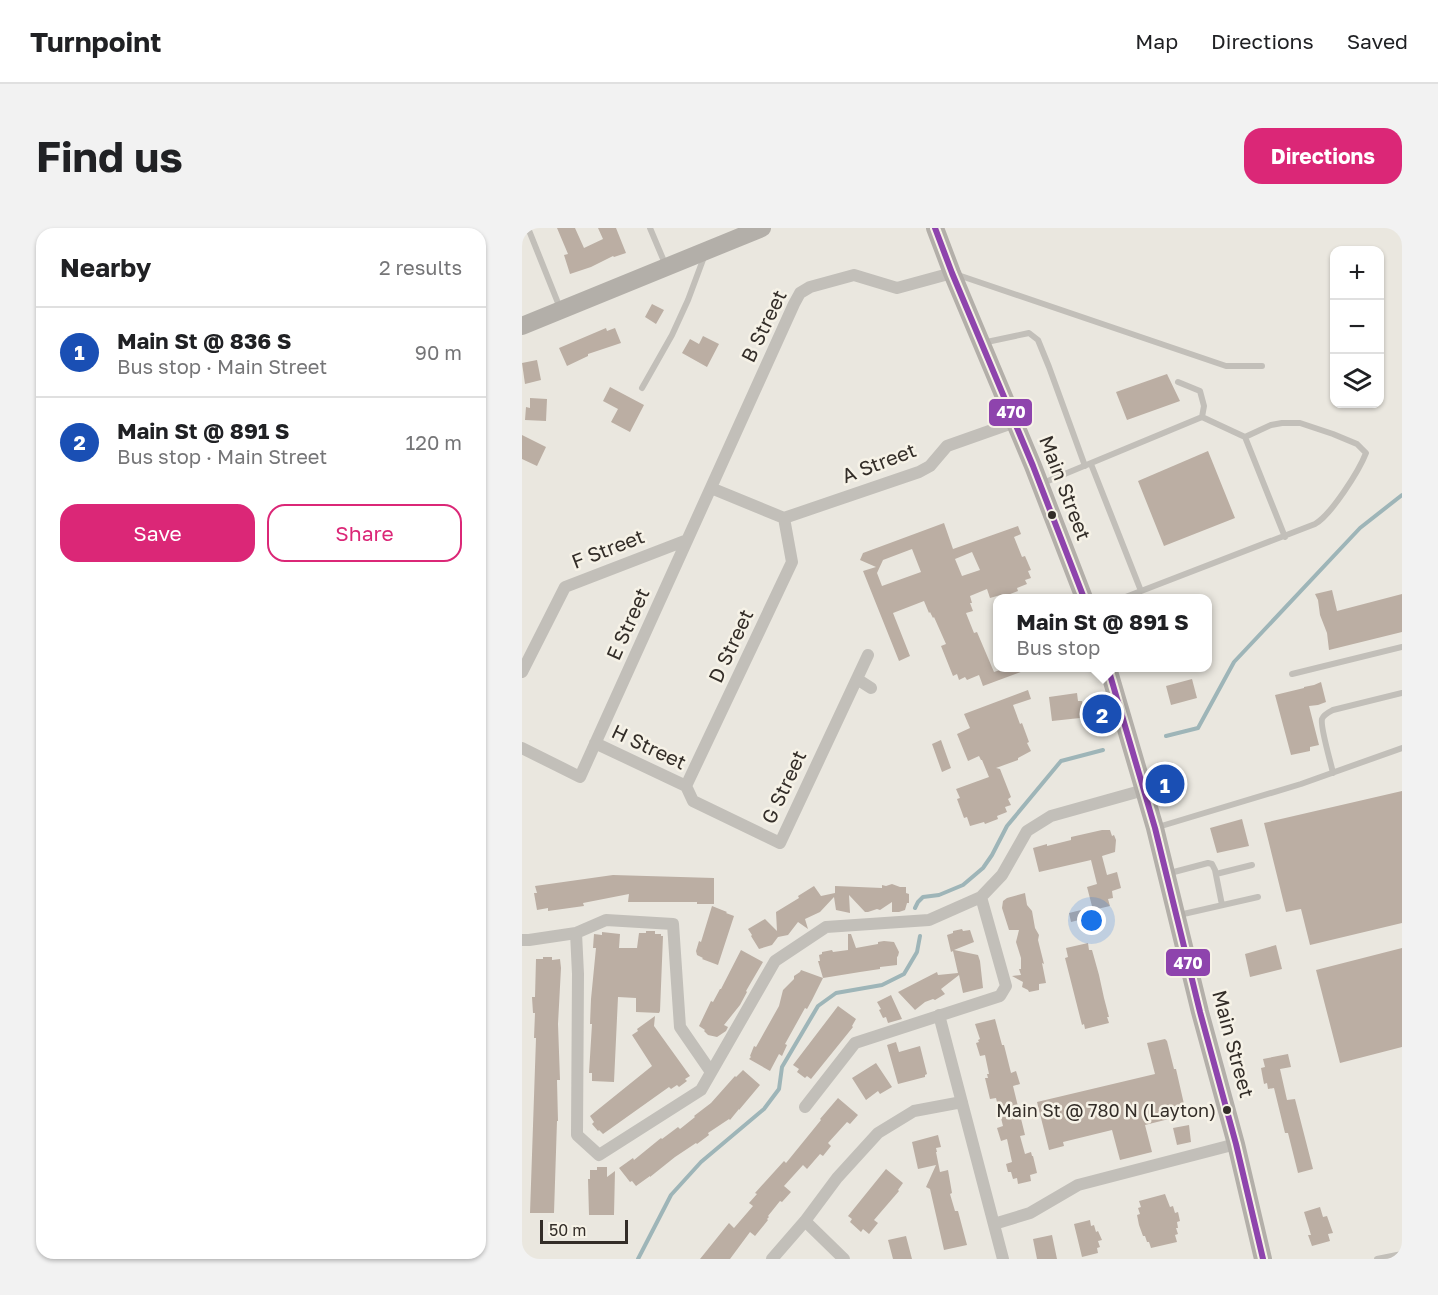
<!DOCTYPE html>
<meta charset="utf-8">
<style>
:root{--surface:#fff;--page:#f2f2f2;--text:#202124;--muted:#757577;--line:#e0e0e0;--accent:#db2777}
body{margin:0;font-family:"Golos Text",sans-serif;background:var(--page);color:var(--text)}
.controls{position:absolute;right:18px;top:18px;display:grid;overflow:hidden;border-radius:12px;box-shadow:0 2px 4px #0004}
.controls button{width:54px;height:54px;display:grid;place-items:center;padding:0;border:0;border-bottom:2px solid var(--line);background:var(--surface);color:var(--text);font:30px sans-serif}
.scale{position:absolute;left:18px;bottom:15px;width:88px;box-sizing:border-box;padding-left:6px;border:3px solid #332d28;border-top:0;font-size:16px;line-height:21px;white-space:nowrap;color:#332d28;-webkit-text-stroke:4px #f6f2e7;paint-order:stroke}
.you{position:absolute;left:570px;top:693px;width:21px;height:21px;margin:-15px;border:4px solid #fff;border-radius:50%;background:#1a73e8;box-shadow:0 0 0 9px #1a73e833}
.badge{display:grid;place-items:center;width:39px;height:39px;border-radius:50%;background:var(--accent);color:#fff;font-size:20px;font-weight:700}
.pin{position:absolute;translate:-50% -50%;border:3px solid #fff;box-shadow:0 2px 6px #0006}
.popup{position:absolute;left:471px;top:366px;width:219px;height:78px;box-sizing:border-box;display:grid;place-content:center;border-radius:12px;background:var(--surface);filter:drop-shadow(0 2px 4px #0005);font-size:20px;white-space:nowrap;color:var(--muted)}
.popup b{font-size:22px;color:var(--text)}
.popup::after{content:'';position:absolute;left:50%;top:100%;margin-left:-12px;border:12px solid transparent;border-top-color:var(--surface)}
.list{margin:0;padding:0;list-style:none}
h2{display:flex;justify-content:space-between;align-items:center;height:78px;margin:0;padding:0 24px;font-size:26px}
h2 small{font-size:20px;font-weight:400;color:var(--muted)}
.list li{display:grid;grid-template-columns:39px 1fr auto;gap:18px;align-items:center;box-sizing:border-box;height:90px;padding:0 24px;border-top:2px solid var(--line)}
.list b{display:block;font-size:22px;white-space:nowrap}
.list p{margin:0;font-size:20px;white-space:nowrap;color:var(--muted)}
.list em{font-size:20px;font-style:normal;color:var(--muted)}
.actions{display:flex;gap:12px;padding:18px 24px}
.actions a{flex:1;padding:14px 0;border:2px solid var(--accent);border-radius:18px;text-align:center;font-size:21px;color:var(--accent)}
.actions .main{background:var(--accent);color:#fff}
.icon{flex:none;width:33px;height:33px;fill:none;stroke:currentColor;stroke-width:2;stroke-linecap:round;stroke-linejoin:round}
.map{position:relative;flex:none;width:880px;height:1031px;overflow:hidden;border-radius:18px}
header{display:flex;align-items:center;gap:36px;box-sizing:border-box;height:84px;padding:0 30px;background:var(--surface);border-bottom:2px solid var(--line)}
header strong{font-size:28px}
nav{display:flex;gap:33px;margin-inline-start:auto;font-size:21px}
.intro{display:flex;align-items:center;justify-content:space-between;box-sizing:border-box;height:144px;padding:0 36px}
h1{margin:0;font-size:42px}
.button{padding:15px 27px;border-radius:18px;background:var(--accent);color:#fff;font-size:21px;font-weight:700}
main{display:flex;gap:36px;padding:0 36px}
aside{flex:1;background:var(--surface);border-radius:18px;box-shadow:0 2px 4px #0004}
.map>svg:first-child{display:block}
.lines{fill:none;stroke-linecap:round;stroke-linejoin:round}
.stream{stroke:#9eb5b8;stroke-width:4}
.building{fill:#bbaea3;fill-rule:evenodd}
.lane{stroke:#c2bfb9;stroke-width:6}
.street{stroke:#c2bfb9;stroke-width:12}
.secondary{stroke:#b3afa9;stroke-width:18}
.bus-1-casing{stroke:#f6f2e7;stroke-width:10}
.bus-1{stroke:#8e44ad;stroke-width:6}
.bus-dot{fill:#332d28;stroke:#f6f2e7;stroke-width:2}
.labels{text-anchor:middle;stroke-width:5;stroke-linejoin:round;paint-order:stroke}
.bus-label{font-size:18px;fill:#332d28;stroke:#f6f2e7;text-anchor:end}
.street-label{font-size:20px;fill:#332d28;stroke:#f6f2e7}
.line-badge{stroke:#f6f2e7;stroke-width:2}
.badge-label{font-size:16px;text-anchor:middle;font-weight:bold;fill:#fff}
</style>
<header>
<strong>Turnpoint</strong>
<nav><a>Map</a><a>Directions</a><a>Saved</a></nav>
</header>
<div class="intro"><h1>Find us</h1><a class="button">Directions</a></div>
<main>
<aside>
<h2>Nearby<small>2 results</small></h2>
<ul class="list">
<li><span class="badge" style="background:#1a4fb4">1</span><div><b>Main St @ 836 S</b><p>Bus stop · Main Street</p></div><em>90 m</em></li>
<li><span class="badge" style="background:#1a4fb4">2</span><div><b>Main St @ 891 S</b><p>Bus stop · Main Street</p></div><em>120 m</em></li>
</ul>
<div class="actions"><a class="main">Save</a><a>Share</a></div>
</aside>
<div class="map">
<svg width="880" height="1031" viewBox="0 0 880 1031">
<rect width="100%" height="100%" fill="#eae7df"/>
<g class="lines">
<path class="stream" d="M644,508L676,500L712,434L838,300L880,267
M393,680L396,674L401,669L417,667L441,657L461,640L470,627L485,598L539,533L581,522
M116,1031L149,967L179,934L242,881L257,861L260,839L296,778L314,765L360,757L382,746L395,724L398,708"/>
</g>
<path class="building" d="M35,0H53L62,20L81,11L76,0H94L104,25L92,29L91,28L69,39L48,46L42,27L46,26Z
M130,76L142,82L134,96L123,89Z
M84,100L85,103L93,100L99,115L66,126V128L45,138L37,120Z
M181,108L197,116L185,139L160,125L168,111L177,116Z
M15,132L19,152L3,156L0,135Z
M645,146L658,173L605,192L594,164Z
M88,159L122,177L108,204L89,194L96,181L81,173Z
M8,170L25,171L24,193L3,192L4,179L8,180Z
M0,207L24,219L15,238L0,231Z
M686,223L713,290L642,318L616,253Z
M422,295L431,321L496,298L499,306L492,309L500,329L503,328L509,342L506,343L509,350L503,352L505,356L495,360L496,363L483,368L482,366L468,370L465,361L448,368L450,375H448L451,383L444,385L452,405L455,404L472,444L484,440H507V441L461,458L457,447L445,452L443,449L437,452L435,446L431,448L419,418L424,416L412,389L411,390L408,384L407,385L402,373L371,385L388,428L377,433L341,343L354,339L338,332L341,325ZM390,321L399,344L360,358L355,345L361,332ZM450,324L458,342L440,348L433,331Z
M810,362L815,383L880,366V404L807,422L805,405L798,387L796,372L793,366Z
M670,451L675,470L649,477L644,458Z
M799,454L804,474L796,477L787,478L797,517L788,519V523L769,527L753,467L782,460V459L792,457Z
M506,462L509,471L491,477L498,496L500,495L507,514L505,515L509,523L496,530V532L474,540L478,541L489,569L486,571L489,577L483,579L485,584L475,588L476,591L463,596L462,594L448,598L445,589L442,590L435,571L438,570L434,561L467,549L460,532H459L457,528L446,533L435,506L448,500L442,486Z
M555,465L556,473H560L561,485L558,486V490L530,493L527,469Z
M419,512L429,540L420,544L410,516Z
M880,563V695L788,717L779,681L764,684L742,595Z
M720,591L727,618L695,625L688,600Z
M580,602H588L590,608L592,607L594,612L593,624L580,628L585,647L595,644L599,660L590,663L591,670L586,671L588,678L571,682L565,659L575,656L569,632L517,644L511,620L525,616V618L549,612V609Z
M91,647L192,650V676H175V674H106L107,666L61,675L62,678L26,683V680L15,682L12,665H15L13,658Z
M370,656L378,659H384V665L387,666V675H385L383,682L377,684H370V674L358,682L355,681L346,684H343L327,667L328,685L314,682L312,669L298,684L283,691L286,701L276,694L266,707L256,709L250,717L237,721L229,708L230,707L226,701L243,691L255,703L254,684L277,670L276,668L292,658L299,668L313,665V658L360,660V657L364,658Z
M503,665L505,677L510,683L513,700L517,707L516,712L522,736L520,735L524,755L517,756V762L507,764L506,762L500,759L501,754L490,748L499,747L497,741H499V730L494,714L497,702H487L480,680L481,673L485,670Z
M190,678L205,684L204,685L212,688L196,737L180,731L181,730L175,727L174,723L177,713L179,714Z
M559,682L561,691L549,694L547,685Z
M440,701L441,703L448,702L452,714L432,722L456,727L458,733L461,760L441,765L437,747L419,761L423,766L413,772L411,771L403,774L393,782L376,764L415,744L416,747L436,745L431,723L429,724L425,707L431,705V703Z
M124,703H133V706H139V708H141L138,783L137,785L114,784V770L96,769L92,854L70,853V845H67L70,796H68L69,771L74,720H71L72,706L80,707V704L98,706L97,720H115L117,705H124Z
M326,706H329L334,720L356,716V714L362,713L372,714L377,724L376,728L375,729V737L358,739V741L338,744L301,750L296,733H298L297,727L300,726V724L310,722L311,724L326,722Z
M566,715L567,722H570L577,747L582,770L587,789H585L587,795L563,801L562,796L560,797L543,730L546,729L544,720Z
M754,717L760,741L728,749L723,726Z
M880,720V819L818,835L794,742Z
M219,722L241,734L224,763L225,764L218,777L202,797L206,799L204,803L195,809L186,807L182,803L183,802L177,798L189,773L191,774L198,761H199Z
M21,729H30V732L38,731L39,740L36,796L38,852H35L36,893H35L32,985H8L14,810H12L13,785H11L10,769H13L14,731H21Z
M279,742L301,750L290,772L285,781L283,780L263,816L265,817L260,828L257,826L248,843L227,831L229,829L228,828L232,818L234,819L257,778L261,762L272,751V748L278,744Z
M369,767L380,791L366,795L364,789L361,790L357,782L359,781L355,774Z
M316,778L334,791L330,798L331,799L289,851L285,848L283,850L275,844L277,841L271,837Z
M133,788L132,798L168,848L163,851L165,853L157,859L155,857L149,861L147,859L81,906L77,902L76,903L70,896L72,894L68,888L130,838L110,807L116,803L115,801Z
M473,791L480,817H482L489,845L494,843L498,856L491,858L503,907L498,908L503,926L509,924L510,928H511L515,945L508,947L509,953L496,956L495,950L491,951L489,944H486L484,936L490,934L485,911L479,913L475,900L481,898L474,870L468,871L463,850H466L465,846H467L463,827L458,828L454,815L457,814L456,812L458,811L453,796Z
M643,811L645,813L652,841H654L662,876L645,880L647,891L623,897L630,924L598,932L590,902L541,914L542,918L527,922L515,874L633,846L625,815Z
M374,814L377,824L398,818L405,846L403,847V849L376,856L365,817Z
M766,826L769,839L758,841L765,872L773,871L791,941L776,945L766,905H763L752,860L746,861L745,855L742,856L739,840L743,839L741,831Z
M354,835L370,859L358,866L356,863L344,872L330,850Z
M221,842L238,857L217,882V881L208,892L207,891L186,905L187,907L175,916L174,915L153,929L128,949V948L114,958L110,953L108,954L97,940L111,930L112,932L139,910L140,911L156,899L158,901L173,889L172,888L189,875L213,848L214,849Z
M316,870L336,887L328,896L325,894L306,915L309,918L301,928L298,926L285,941L281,937L262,958L269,964L260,974L258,973L246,988L247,989L245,991L246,992L233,1008L228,1004L208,1031H178L207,995L212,1000L231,978L227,975L235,966L233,965L262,933L264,935L299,892L298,891Z
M667,897L669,914L655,917L651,900Z
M416,907L419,919L414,920L415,924H414L418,944L426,942L430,965L428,966L433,983H436L445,1017L422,1022L408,961L404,959L414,937L396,941L390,914Z
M75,939H85V949L93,943L92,987H67L66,951H68V942H75Z
M364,941L381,955L376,962L377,963L352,992L356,995L347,1006L341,1001L339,1004L328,994L330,991L326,988Z
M643,966L648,979L651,978L653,985L656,984L658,993L655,994L656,1000H654L656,1006L653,1007L655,1014L629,1020L627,1014H625L623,1008H621L617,997L615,987L618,986L616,980L619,979L617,973Z
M798,979L801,989L805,988L811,1005L806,1006L808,1013L790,1018L786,1007H789L782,984Z
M568,992L569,998L572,997L574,1004L576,1003L580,1012L576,1013L578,1019L575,1020L576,1025L560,1029L552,996Z
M530,1007L535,1031H515L511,1011Z
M384,1008L390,1031H371L366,1012Z"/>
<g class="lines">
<path class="lane" d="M6,0L38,80
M128,0L144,38
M436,47L704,138H740
M460,115L507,105L516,112L527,139L563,238
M656,154L678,163L682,178L680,189
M120,160L150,107L166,72L182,29
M569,236L619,363
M521,255L680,189L723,209L763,309
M601,370L793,296C809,287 837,243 844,225L835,216L811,206L778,195H760L749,197L723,209
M770,446L880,419
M811,545C809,535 798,499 800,491C802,486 807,484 811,482L880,465
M636,599L779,556L880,520
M648,645L686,635L690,636L693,642L700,677
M694,646L730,637
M657,687L736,669
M855,1031L880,1026"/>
<path class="street" d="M189,260L262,290
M262,290L397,244L408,238L425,218L493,194
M0,444L43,359L165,312
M335,451L349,460
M73,515L164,558
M0,520L58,549L272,76L278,65L288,59L332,47L375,60L430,45
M164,558L171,573L258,615L346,427
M164,558L270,334L262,290
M54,705L56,746L55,907L77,927L179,862L253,733L304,699L407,692L459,669L480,647L505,603L529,588L622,562
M0,712H7L54,705L84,692L151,696L158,799L189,844
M417,787L481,1031
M283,879L333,815L478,768L484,758L459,669
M283,993L322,1031
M472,996L508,985L556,957L714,916
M250,1031L283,993L315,950L356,905L392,883L440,874"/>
<path class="secondary" d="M413,0L430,45L511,238L562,370
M0,98L240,0
M586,440L633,600L678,784L714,916L741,1031"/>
<g class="bus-1-casing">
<path id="bus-1" d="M413,0L430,45L511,238L562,370
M586,440L633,600L678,784L714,916L741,1031"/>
</g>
<use href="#bus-1" class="bus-1"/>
</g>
<g class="bus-dot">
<circle cx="530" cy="287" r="5"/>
<circle cx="705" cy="882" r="5"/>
</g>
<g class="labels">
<g class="bus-label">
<text x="694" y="889">Main St @ 780 N (Layton)</text>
</g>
<g class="street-label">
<text transform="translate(242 98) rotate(-64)" y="7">B Street</text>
<text transform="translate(357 235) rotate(-21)" y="7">A Street</text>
<text transform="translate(543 260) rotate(69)" y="7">Main Street</text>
<text transform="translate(86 321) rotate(-21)" y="7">F Street</text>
<text transform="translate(106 396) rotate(-66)" y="7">E Street</text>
<text transform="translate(209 418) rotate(-65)" y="7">D Street</text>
<text transform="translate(127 519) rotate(25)" y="7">H Street</text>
<text transform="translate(262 559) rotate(-65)" y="7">G Street</text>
<text transform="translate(711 816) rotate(75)" y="7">Main Street</text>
</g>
</g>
<g class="line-badge">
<rect x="466" y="170" width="45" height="29" rx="6" fill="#8e44ad"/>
<rect x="643" y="720" width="46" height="29" rx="6" fill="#8e44ad"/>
</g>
<g class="badge-label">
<text x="489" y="190">470</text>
<text x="666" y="741">470</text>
</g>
</svg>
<div class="controls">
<button>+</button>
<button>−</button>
<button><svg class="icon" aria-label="layers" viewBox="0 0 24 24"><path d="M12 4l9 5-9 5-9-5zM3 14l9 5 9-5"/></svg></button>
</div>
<div class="scale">50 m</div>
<div class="you"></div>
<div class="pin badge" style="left:643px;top:556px;background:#1a4fb4">1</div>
<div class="pin badge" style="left:580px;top:486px;background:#1a4fb4">2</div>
<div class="popup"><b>Main St @ 891 S</b>Bus stop</div>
</div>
</main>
